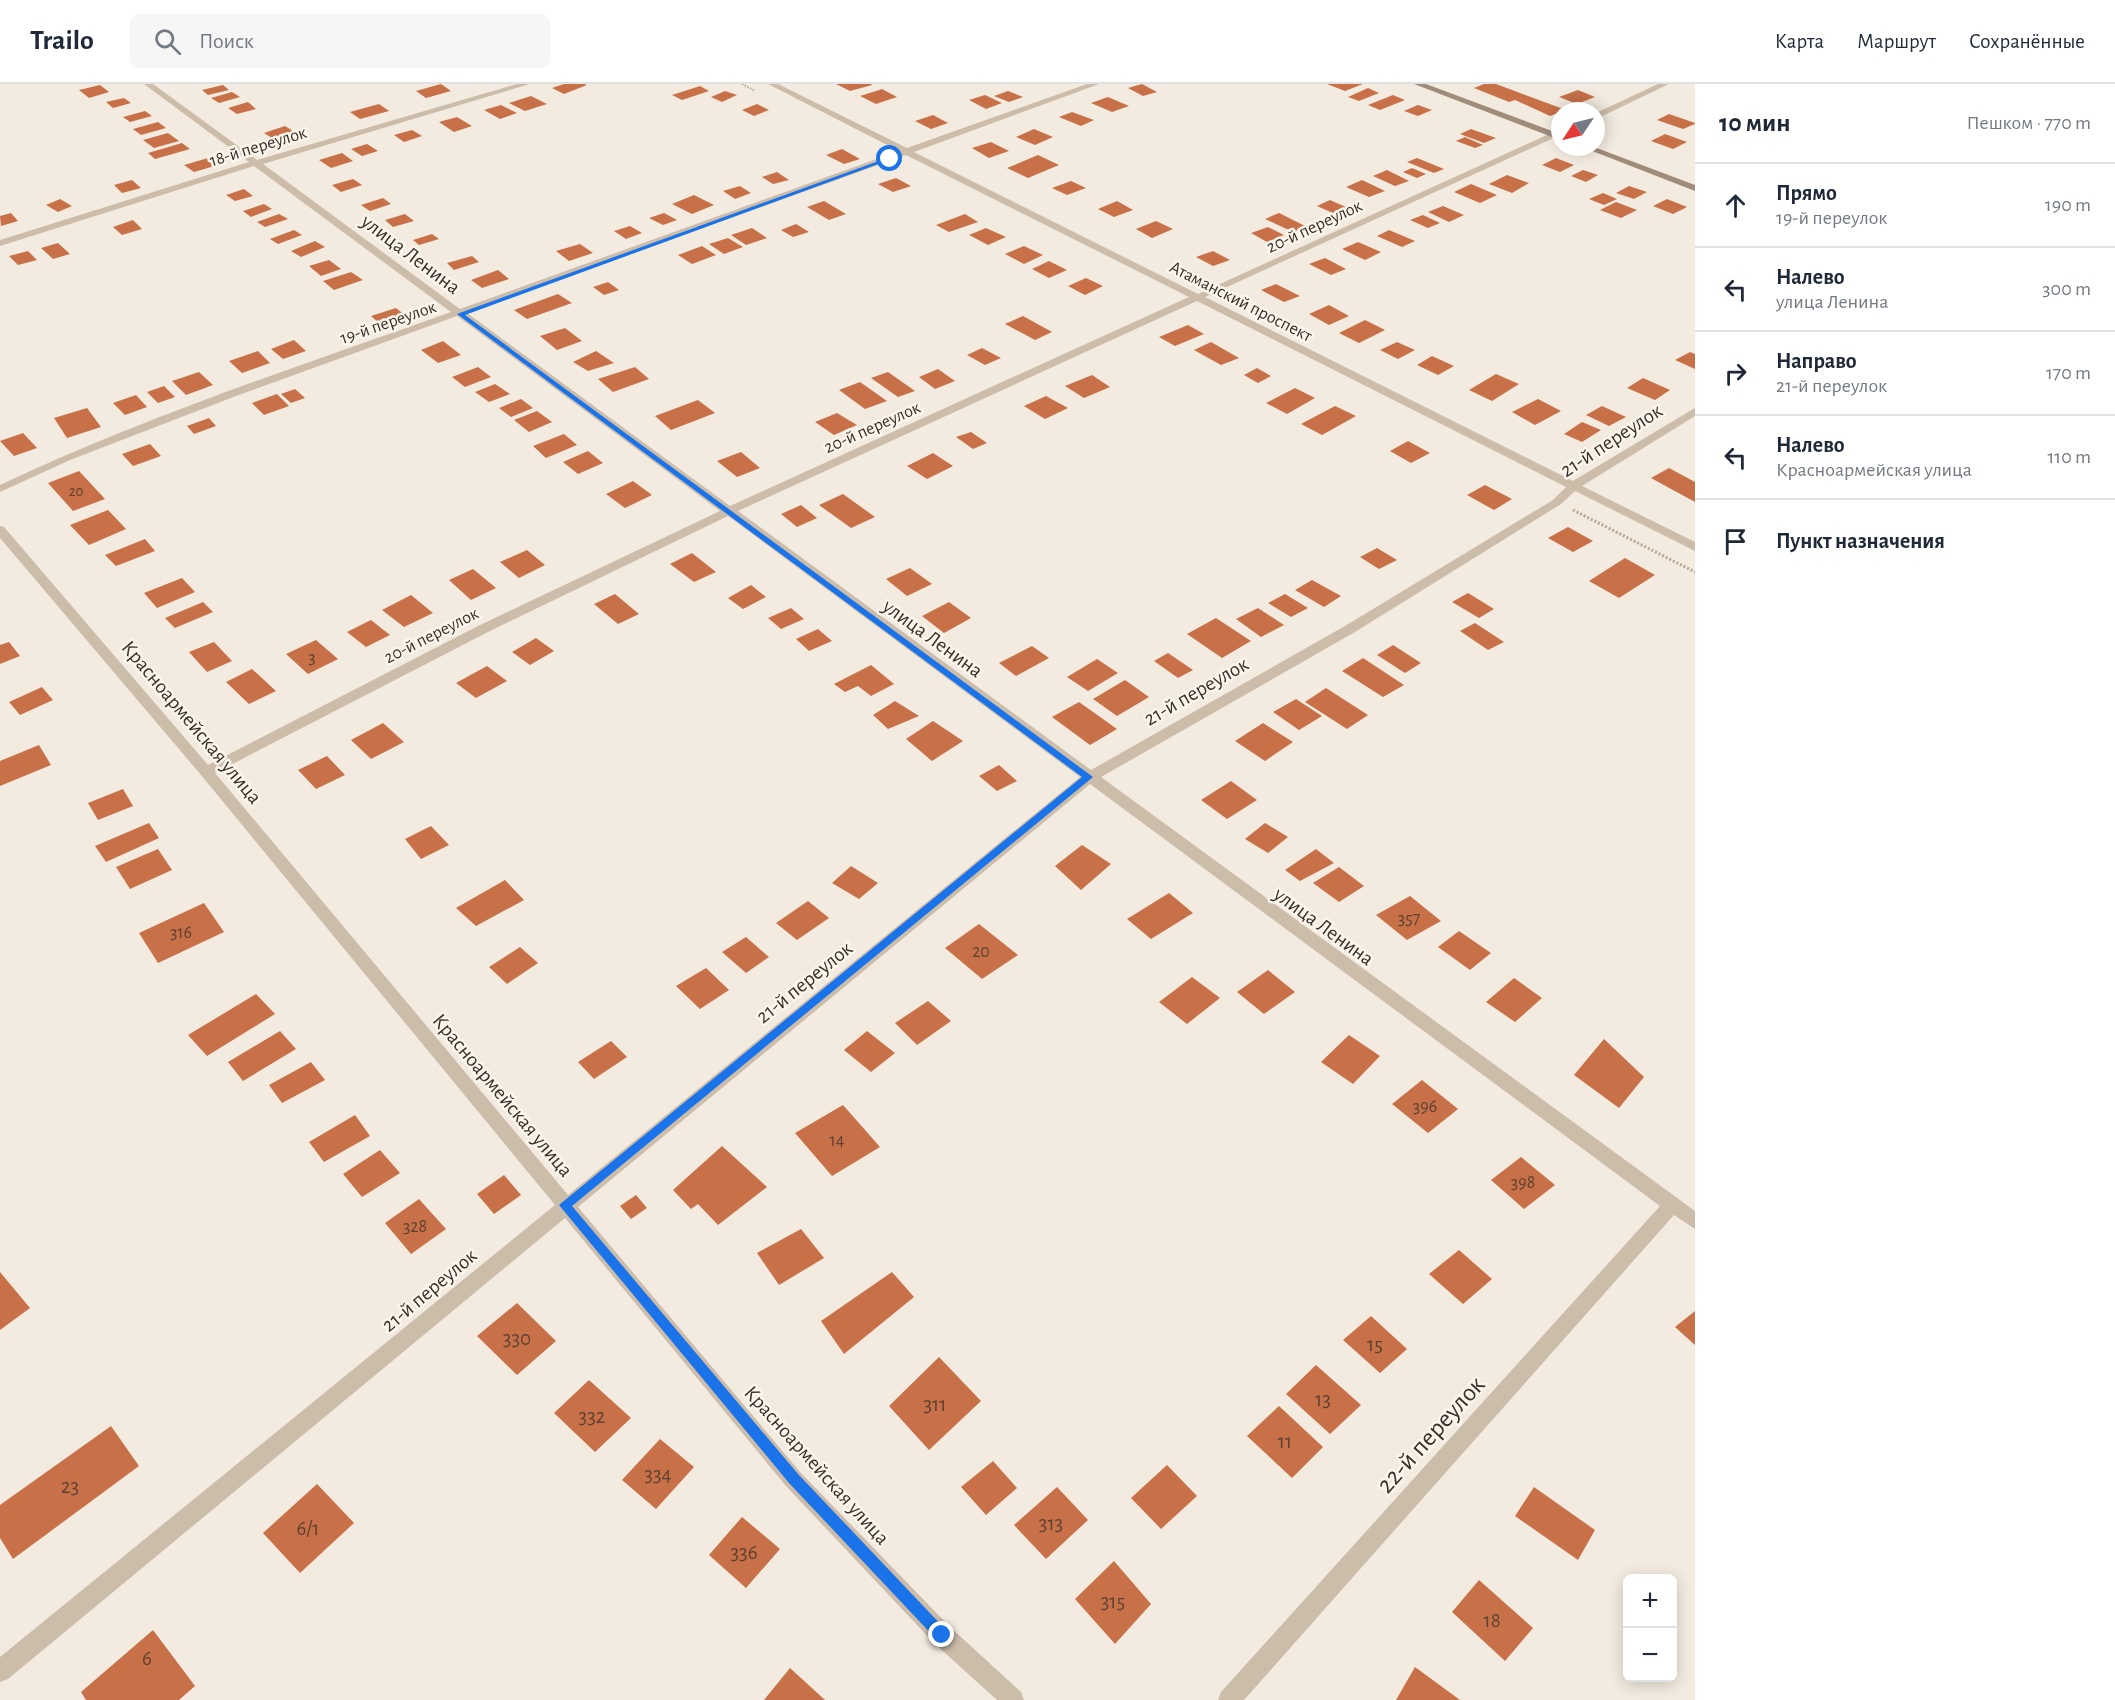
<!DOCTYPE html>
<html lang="ru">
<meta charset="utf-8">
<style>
:root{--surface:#fff;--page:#f6f6f7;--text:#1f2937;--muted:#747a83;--line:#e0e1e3}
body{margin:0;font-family:"Alegreya Sans",sans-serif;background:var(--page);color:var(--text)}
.controls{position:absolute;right:18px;bottom:18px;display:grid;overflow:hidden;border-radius:9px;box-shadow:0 3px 15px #0003}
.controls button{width:54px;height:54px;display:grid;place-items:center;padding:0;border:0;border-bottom:2px solid var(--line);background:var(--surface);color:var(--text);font:30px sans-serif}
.compass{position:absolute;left:1551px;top:18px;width:54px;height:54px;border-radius:50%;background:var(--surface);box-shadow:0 3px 15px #0003;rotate:235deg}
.stop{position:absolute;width:18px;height:18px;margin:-14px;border:4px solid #1a73e8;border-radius:50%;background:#fff}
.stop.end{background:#1a73e8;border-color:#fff;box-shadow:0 2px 6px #0008}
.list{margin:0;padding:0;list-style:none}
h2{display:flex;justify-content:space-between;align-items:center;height:78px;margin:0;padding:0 24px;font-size:26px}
h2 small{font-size:20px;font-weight:400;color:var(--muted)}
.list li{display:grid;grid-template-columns:39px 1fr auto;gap:18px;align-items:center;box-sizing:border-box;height:84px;padding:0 24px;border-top:2px solid var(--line)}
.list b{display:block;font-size:22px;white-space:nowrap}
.list p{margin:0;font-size:20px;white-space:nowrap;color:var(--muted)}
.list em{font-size:20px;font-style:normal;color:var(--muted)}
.icon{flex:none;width:33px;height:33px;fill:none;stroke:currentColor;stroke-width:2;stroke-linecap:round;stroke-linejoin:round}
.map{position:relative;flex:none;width:1695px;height:1616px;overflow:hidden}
header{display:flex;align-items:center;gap:36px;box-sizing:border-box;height:84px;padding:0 30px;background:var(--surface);border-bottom:2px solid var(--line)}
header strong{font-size:28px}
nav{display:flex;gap:33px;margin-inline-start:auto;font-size:21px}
.search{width:420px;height:54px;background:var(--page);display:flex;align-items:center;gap:15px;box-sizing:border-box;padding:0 21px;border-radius:9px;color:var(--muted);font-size:22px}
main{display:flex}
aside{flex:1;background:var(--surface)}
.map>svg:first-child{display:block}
.building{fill:#c87149}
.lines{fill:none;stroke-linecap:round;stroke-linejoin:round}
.path-far1{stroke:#b8a794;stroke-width:2;stroke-dasharray:1.5 1.5;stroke-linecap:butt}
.path{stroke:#b8a794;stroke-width:3;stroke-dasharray:2 2;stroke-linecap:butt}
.street{fill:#ccbcaa;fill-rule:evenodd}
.secondary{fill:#a08c7b;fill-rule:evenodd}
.route{fill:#1a73e8}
.labels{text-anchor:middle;stroke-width:5;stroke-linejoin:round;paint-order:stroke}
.far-number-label{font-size:15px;fill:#5e4032}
.far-street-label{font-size:18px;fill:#3a302a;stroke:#fbf5ec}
.number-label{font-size:18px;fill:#5e4032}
.street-label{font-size:21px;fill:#3a302a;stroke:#fbf5ec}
.near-number-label{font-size:21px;fill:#5e4032}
.near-street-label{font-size:26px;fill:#3a302a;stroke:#fbf5ec}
</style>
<header>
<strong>Trailo</strong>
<div class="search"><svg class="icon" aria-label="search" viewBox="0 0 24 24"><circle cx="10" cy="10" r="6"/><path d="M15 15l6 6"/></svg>Поиск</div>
<nav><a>Карта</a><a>Маршрут</a><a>Сохранённые</a></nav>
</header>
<main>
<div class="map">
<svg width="1695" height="1616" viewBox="0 0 1695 1616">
<rect width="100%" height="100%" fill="#f3ebdf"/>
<path class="building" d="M441,0L451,7L426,14L416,7Z
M564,0H584L587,1L564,10L552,4Z
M836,0H871L872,1L850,7Z
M1142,0L1157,8L1143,12L1128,4Z
M1327,0H1363L1345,7Z
M1484,0H1496L1566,26L1550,32L1515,16L1509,18L1474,4Z
M100,1L109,8L89,14L79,6Z
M223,1L229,6L208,11L202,6Z
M700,2L709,7L682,16L672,11Z
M1368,4L1379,9L1359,17L1348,13Z
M882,5L897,13L876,20L860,12Z
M1578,6L1595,13L1577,20L1559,13Z
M725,7L737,11L722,18L711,13Z
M1008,7L1023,13L1009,18L994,12Z
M232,8L240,13L219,19L211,14Z
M985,11L1002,19L986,25L969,16Z
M1393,11L1405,16L1380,26L1368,21Z
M531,12L547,20L525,27L509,19Z
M1108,13L1129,22L1112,28L1091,19Z
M124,14L131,19L113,24L106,18Z
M248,18L256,25L237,30L228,24Z
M379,20L389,27L360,35L350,28Z
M757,20L769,26L754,32L742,26Z
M501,21L517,29L500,35L484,26Z
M1418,21L1432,26L1418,32L1404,27Z
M145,27L152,32L130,38L123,33Z
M1072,28L1094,36L1081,42L1059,33Z
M1669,30L1695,39V40L1683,45L1657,36Z
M933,31L948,39L931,45L915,37Z
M457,33L472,42L454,48L439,38Z
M158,38L166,44L141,51L133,45Z
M285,42L293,47L272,54L264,49Z
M1034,45L1053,53L1035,61L1016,53Z
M1471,45L1496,54L1484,59L1460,50Z
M412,46L422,52L404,58L394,51Z
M168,49L179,57L154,64L143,56Z
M1665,50L1687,58L1673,65L1651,57Z
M1465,53L1483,61L1475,64L1456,57Z
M991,58L1009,67L989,74L972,64Z
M182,59L190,65L155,75L148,69Z
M367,60L378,67L362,72L351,65Z
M842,65L860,75L844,80L826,71Z
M342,69L353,77L331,84L319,76Z
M1038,71L1059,81L1028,94L1007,84Z
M208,74L218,81L194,88L184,81Z
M1417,74L1444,85L1434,89L1407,78Z
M1556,74L1574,81L1560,88L1542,81Z
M1412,84L1426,90L1417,94L1403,88Z
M1387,86L1409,97L1395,102L1373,92Z
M1583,86L1598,91L1586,98L1571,92Z
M777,88L789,96L773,100L762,93Z
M1507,91L1529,99L1512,109L1489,100Z
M896,94L911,102L893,108L878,100Z
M353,95L362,101L341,108L332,101Z
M132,96L141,104L122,109L114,101Z
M1362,96L1385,107L1369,113L1346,103Z
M1071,97L1086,104L1067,111L1052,104Z
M1471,100L1497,111L1480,119L1454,108Z
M740,102L751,109L735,115L723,107Z
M1629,102L1647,108L1634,115L1616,109Z
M244,105L253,112L235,117L226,111Z
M1603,109L1617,115L1604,121L1589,115Z
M694,111L714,121L692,130L672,120Z
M383,114L391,120L370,127L361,121Z
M60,115L72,122L58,128L46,121Z
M1667,115L1687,123L1673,130L1653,122Z
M1330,116L1348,124L1335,130L1317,122Z
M824,117L846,130L829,136L807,123Z
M1117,117L1133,126L1114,133L1098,125Z
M1616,118L1637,126L1621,134L1600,126Z
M264,120L272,125L251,133L243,127Z
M1443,122L1464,131L1449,138L1428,128Z
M11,129L18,137L1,142L0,132Z
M664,129L677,136L663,141L649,134Z
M1279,129L1307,143L1293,148L1265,135Z
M279,130L288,135L265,143L257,138Z
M405,130L414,137L393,143L385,136Z
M965,130L978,138L949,148L936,141Z
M1423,131L1440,139L1428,144L1410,136Z
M133,136L142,145L122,151L113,143Z
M1156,137L1173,145L1152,154L1136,145Z
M796,140L809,148L793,153L781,146Z
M630,142L642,149L626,155L614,147Z
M1268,143L1284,151L1267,158L1251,149Z
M752,144L767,154L746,161L731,151Z
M986,144L1006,153L988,161L969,151Z
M294,146L302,151L278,160L270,155Z
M1389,146L1415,157L1402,163L1377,152Z
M432,150L439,155L419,161L413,156Z
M728,154L743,163L724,170L709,160Z
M315,157L325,163L301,173L291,167Z
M1358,158L1381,168L1365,176L1342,165Z
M58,159L70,170L53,175L41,164Z
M580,160L593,169L569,177L556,167Z
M702,162L716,171L692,180L678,171Z
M1024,162L1043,171L1024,180L1005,170Z
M28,167L37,176L18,181L9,172Z
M1213,167L1230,176L1213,182L1196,173Z
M472,172L479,178L454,186L447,179Z
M1325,174L1346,185L1331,191L1309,180Z
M329,176L341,185L321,192L309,182Z
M1049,177L1067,186L1049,194L1032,185Z
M498,186L509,195L482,204L471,196Z
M351,188L363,196L334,206L323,197Z
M1086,194L1103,202L1085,211L1068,202Z
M608,198L619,206L604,211L593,203Z
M1276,200L1300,212L1284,218L1261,206Z
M558,210L572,219L527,235L514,226Z
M1329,221L1349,232L1329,241L1309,230Z
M396,224L406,232L381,241L371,232Z
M1023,232L1052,248L1035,256L1005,240Z
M1365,236L1385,246L1359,259L1339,249Z
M1188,241L1204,250L1175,262L1159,253Z
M565,244L582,257L557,266L540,252Z
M294,256L306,267L283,275L271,265Z
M443,257L461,271L438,279L421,266Z
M1211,258L1239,274L1221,281L1194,266Z
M1397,258L1415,266L1398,275L1380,266Z
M982,264L1001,274L985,281L967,271Z
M258,267L270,279L242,289L229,277Z
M596,267L614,279L588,287L573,278Z
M1690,268L1695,270V285L1675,276Z
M1432,272L1454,282L1438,291L1417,281Z
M478,283L491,293L465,303L452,293Z
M635,283L649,295L613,308L598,295Z
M1257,284L1271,292L1258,299L1244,291Z
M938,285L955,297L935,305L919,293Z
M199,288L213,301L186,311L172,297Z
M888,288L915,307L898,313L871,294Z
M1496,290L1519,300L1492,317L1469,306Z
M1092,291L1110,303L1084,314L1065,302Z
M1643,294L1670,306L1655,316L1627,304Z
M860,298L887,317L865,325L839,306Z
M495,300L510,310L489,318L475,308Z
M164,302L175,313L158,319L147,308Z
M1295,304L1315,314L1287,330L1266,319Z
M295,305L305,314L291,319L281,310Z
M277,310L289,322L264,331L252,319Z
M136,311L147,323L125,331L113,319Z
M1046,312L1068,324L1045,335L1024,322Z
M521,315L533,324L511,333L499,324Z
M1538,315L1561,327L1535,341L1512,328Z
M698,316L715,329L671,346L655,332Z
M1335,322L1356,332L1322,351L1301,340Z
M1602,322L1626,333L1609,342L1586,331Z
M87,324L101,343L67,354L54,334Z
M537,327L552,338L529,348L514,336Z
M837,329L857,341L834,351L815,338Z
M209,334L216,342L194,350L187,342Z
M1582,338L1601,346L1582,358L1564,350Z
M971,348L987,359L973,365L956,353Z
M23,349L37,364L14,372L0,357Z
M564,350L577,361L546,374L533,362Z
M1408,357L1430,369L1411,379L1390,367Z
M150,360L161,372L133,382L122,370Z
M588,367L603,379L578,390L563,378Z
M741,368L760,384L737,393L717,377Z
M933,369L953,382L927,395L907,382Z
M1669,384L1695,398V418L1651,394Z
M79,387L105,415L73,427L48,399Z
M633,397L652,411L625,424L606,410Z
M1485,401L1512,415L1494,426L1467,411Z
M843,410L875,433L851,444L819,421Z
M801,421L817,434L797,443L781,430Z
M108,426L126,445L89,461L70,441Z
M1568,443L1593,457L1573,468L1548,454Z
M145,455L155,467L116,482L105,471Z
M1377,464L1397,476L1379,485L1360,473Z
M527,466L545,481L519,494L500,478Z
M692,469L716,488L694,498L670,480Z
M1625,474L1655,491L1619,514L1589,497Z
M910,484L932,500L907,512L886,495Z
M473,485L496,504L471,516L449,496Z
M182,494L195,508L157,524L144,509Z
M1312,496L1341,512L1324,523L1295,506Z
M751,501L766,513L743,525L728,514Z
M1468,509L1494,525L1479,534L1452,518Z
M615,510L639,530L618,540L594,520Z
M1285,510L1308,524L1291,533L1268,519Z
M411,511L433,529L404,543L382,526Z
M203,518L213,528L175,544L165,534Z
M949,518L971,534L944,549L922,532Z
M791,524L804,535L781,545L768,534Z
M1258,524L1284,541L1261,553L1236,535Z
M1216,534L1251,557L1222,574L1187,550Z
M371,536L390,551L366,563L347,548Z
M1475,539L1504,558L1488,566L1460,547Z
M818,545L832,557L809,567L796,555Z
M536,554L554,567L530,581L512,568Z
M316,556L338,575L308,590L286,570Z
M9,558L20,572L0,580V561Z
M214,558L232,577L207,588L189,568Z
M1393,561L1421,579L1405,589L1377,571Z
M1032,562L1049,574L1016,592L999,579Z
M1168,569L1193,586L1178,594L1154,577Z
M1363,574L1404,601L1383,613L1342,587Z
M1097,575L1118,589L1088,607L1067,593Z
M871,581L894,600L871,612L858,602L845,608L834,600Z
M487,582L507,597L476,614L456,599Z
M252,585L276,607L249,620L226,598Z
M1125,596L1149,613L1117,632L1093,615Z
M42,603L53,616L20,631L9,618Z
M1326,604L1368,631L1347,645L1305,618Z
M1296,615L1322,632L1299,646L1273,628Z
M895,617L919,632L888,645L873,631Z
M1079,618L1117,645L1090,661L1052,633Z
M933,637L963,657L932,677L906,655Z
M383,639L404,658L371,675L351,656Z
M1263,639L1293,658L1265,677L1235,657Z
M39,661L51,681L0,702V677Z
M327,672L345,691L316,705L298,686Z
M999,681L1017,697L997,707L979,692Z
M1231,697L1257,716L1227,735L1201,716Z
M123,705L133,722L98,736L88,719Z
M149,739L159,754L106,778L95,762Z
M1265,739L1288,753L1268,769L1245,755Z
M431,742L449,761L421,775L405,755Z
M1082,761L1111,780L1081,806L1055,782Z
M158,765L172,786L130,805L116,783Z
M1316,765L1334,779L1300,797L1285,786Z
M851,782L878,799L859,815L832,799Z
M1339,783L1364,802L1339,818L1313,799Z
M505,796L524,816L476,842L456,824Z
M1169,809L1193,829L1151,855L1127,835Z
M1410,812L1441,837L1407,856L1376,831Z
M808,817L829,834L797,856L776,839Z
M204,819L224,848L158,879L139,849Z
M979,840L1018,871L982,895L945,864Z
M1459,847L1491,869L1470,886L1438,863Z
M746,853L769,873L746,889L722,868Z
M520,863L538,879L507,900L489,883Z
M706,884L729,906L700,925L676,902Z
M1268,886L1295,908L1264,930L1237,908Z
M1192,893L1220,914L1187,940L1159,918Z
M1514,894L1542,914L1515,938L1486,918Z
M256,910L275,930L207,972L188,951Z
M928,917L951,937L917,961L895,939Z
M280,947L296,965L243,997L228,978Z
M867,947L895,969L871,988L844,966Z
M1349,951L1380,972L1353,1000L1321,978Z
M1604,955L1644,993L1619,1024L1574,991Z
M611,957L627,973L594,995L578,978Z
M311,978L325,996L282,1019L269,1001Z
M1422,996L1458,1025L1428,1049L1392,1020Z
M843,1021L880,1063L832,1092L795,1049Z
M355,1031L370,1052L324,1078L309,1058Z
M722,1062L767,1103L718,1141L698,1120L691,1125L673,1106Z
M380,1066L400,1089L362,1113L343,1090Z
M1521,1073L1555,1101L1524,1125L1491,1096Z
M504,1091L521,1111L494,1130L477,1110Z
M636,1111L647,1124L631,1135L620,1122Z
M419,1115L446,1145L411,1170L385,1139Z
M801,1145L824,1174L779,1201L757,1169Z
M1459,1166L1492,1195L1463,1220L1429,1190Z
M0,1188L30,1224L0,1246Z
M892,1188L914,1213L844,1270L821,1237Z
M517,1219L556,1257L517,1291L477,1252Z
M1695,1227V1261L1675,1243Z
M1371,1232L1407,1265L1380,1289L1343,1256Z
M939,1273L981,1317L929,1366L889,1322Z
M1316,1281L1361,1321L1330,1350L1286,1310Z
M589,1296L631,1334L595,1368L554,1329Z
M1279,1322L1323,1363L1292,1394L1247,1352Z
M111,1342L139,1382L13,1475L0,1454V1421Z
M660,1355L694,1383L656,1425L622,1396Z
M993,1377L1017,1404L986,1431L961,1403Z
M1167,1381L1197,1412L1161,1445L1131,1414Z
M317,1400L354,1439L300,1489L263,1449Z
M1057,1403L1088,1436L1046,1475L1014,1441Z
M1534,1403L1595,1446L1578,1476L1515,1432Z
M742,1433L780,1465L746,1504L709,1471Z
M1114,1477L1151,1520L1115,1560L1075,1515Z
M1479,1496L1533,1544L1505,1577L1452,1528Z
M153,1546L195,1602L179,1616H86L81,1608Z
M1415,1583L1460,1616H1396Z
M790,1584L825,1616H764Z"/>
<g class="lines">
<path class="path-far1" d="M742,0L755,7"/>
<path class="path" d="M1573,426L1695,488"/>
<path class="street" d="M144,0H153L257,76L517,0H530L263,80L460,225L899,67L768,0H778L907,64L1087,0H1099L914,68L1198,210L1560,45V51L1205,213L1573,397L1695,324V332L1582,402L1695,458V467L1575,407L1561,420L1355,548L1101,693L1695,1127V1145L1674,1131L1244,1616H1218L1221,1608L1660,1122L1090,700L578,1123L800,1388L950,1543L1021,1608L1024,1616H997L934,1559L786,1402L565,1134L8,1595L0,1598V1573L555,1121L201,691L0,454V442L4,443L208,681L478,542L720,427L457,232L236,312L70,376L0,408V401C146,332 300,282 451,228L254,82L0,162V156L249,78ZM906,71L1189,213L730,422L467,229ZM1197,217L1566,403L1553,416L1345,542L1091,686L738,427ZM728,432L1080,693L568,1111L215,689L488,548Z
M1658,0H1669L1596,35V29Z"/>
<path class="secondary" d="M1414,0H1426L1560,50V56Z
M1582,63H1594L1695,101V107Z"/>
</g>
<path class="route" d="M887,74L892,75L465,231L1093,693L572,1122L798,1390L947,1547L949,1551L947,1556L942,1558L937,1556L789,1399L559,1121L1082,693L457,230Z"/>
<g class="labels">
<g class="far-number-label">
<text x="76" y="412">20</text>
</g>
<g class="far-street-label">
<text transform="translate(258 62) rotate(-17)" y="6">18-й переулок</text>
<text transform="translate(1314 142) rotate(-25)" y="6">20-й переулок</text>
<text transform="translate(1241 217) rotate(27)" y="6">Атаманский проспект</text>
<text transform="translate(388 238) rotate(-19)" y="6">19-й переулок</text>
<text transform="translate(872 343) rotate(-24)" y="6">20-й переулок</text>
<text transform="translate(431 551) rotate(-27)" y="6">20-й переулок</text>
</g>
<g class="number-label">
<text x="312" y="579">3</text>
<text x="1409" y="840">357</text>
<text x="181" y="854">316</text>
<text x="981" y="873">20</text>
<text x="1425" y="1028">396</text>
<text x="837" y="1062">14</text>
<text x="1523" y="1104">398</text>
<text x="415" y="1148">328</text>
</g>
<g class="street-label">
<text transform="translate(411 170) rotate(37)" y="7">улица Ленина</text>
<text transform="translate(1611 356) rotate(-33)" y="7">21-й переулок</text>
<text transform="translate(933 554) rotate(36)" y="7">улица Ленина</text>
<text transform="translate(1196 607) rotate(-30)" y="7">21-й переулок</text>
<text transform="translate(192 638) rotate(50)" y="7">Красноармейская улица</text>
<text transform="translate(1324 842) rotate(36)" y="7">улица Ленина</text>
<text transform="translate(804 898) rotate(-39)" y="7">21-й переулок</text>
<text transform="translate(503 1011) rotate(50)" y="7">Красноармейская улица</text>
<text transform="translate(429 1206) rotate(-40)" y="7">21-й переулок</text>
<text transform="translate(817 1381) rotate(48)" y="7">Красноармейская улица</text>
</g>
<g class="near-number-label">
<text x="517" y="1261">330</text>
<text x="1375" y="1267">15</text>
<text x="1323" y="1322">13</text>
<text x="935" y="1327">311</text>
<text x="592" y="1339">332</text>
<text x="1285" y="1364">11</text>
<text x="658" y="1397">334</text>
<text x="70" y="1409">23</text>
<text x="1051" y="1446">313</text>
<text x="308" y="1451">6/1</text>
<text x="744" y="1475">336</text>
<text x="1113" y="1524">315</text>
<text x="1492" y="1543">18</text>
<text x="147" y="1581">6</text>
</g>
<g class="near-street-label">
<text transform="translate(1430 1350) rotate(-48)" y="9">22-й переулок</text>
</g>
</g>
</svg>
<div class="controls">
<button>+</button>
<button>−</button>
</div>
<svg class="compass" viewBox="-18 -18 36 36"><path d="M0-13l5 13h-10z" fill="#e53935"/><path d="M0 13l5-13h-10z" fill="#747a83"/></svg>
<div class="stop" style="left:890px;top:75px"></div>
<div class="stop end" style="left:942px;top:1551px"></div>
</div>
<aside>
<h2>10 мин<small>Пешком · 770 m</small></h2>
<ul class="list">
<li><svg class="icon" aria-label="ahead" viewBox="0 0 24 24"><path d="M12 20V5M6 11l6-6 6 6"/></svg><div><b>Прямо</b><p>19-й переулок</p></div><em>190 m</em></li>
<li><svg class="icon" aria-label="left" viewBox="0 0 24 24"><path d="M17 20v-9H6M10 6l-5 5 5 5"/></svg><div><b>Налево</b><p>улица Ленина</p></div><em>300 m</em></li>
<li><svg class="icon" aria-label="right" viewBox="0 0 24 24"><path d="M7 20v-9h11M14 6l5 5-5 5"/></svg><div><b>Направо</b><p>21-й переулок</p></div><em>170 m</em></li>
<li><svg class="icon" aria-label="left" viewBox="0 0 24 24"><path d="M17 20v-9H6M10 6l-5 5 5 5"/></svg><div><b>Налево</b><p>Красноармейская улица</p></div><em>110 m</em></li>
<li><svg class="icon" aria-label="arrive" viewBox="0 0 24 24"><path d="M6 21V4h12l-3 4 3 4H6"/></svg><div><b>Пункт назначения</b></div></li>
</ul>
</aside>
</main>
